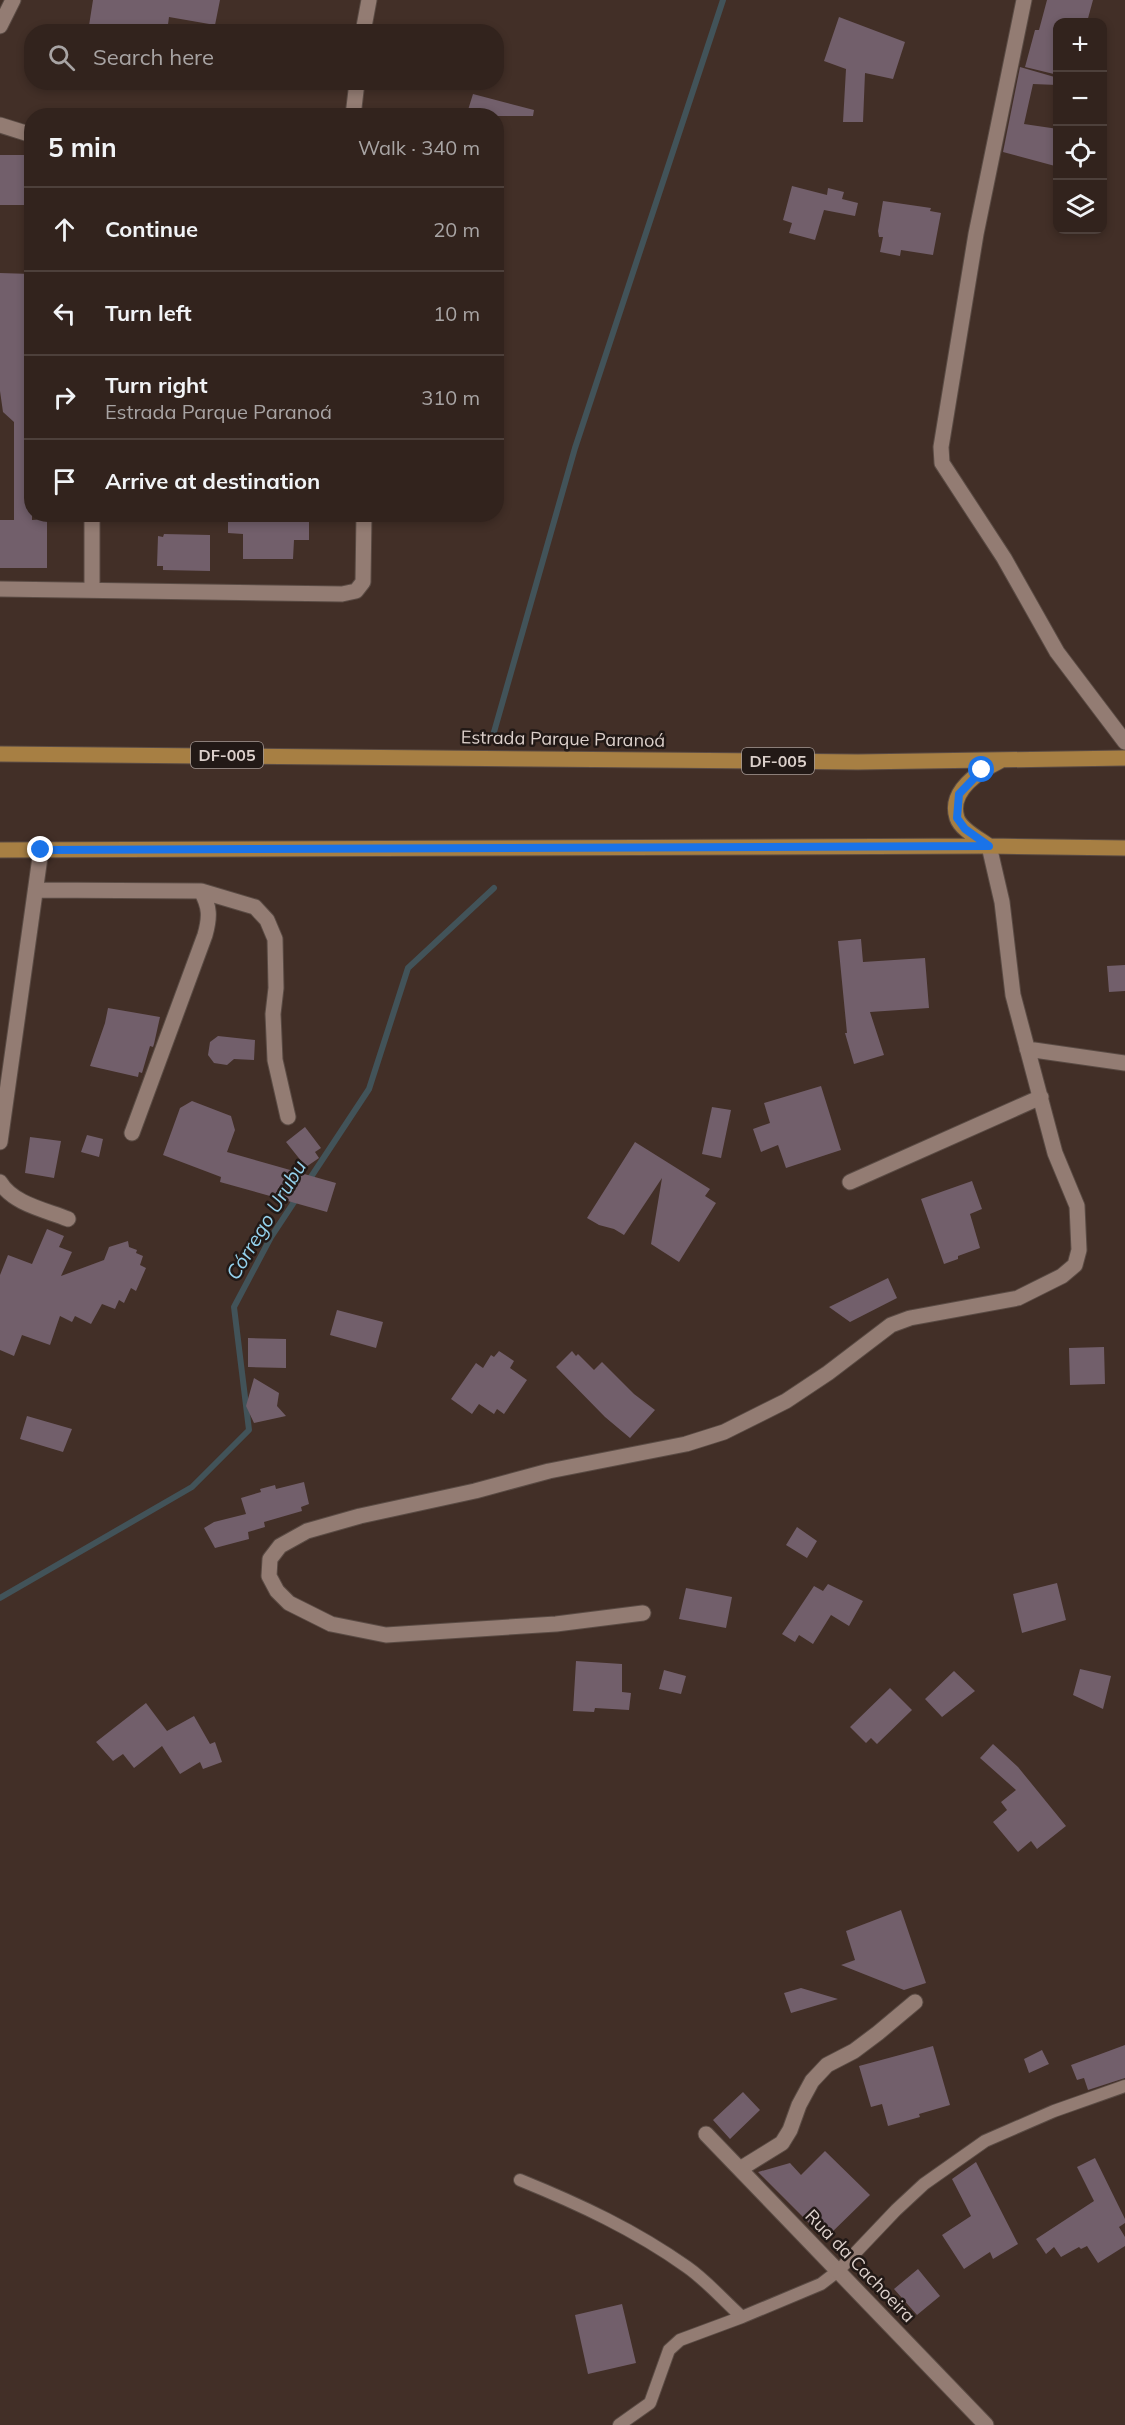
<!DOCTYPE html>
<meta charset="utf-8">
<style>
:root{--surface:#32231d;--page:#3a2b26;--text:#f1f3f6;--muted:#a8a4a4;--line:#4d403b}
body{margin:0;font-family:Mulish,sans-serif;background:var(--page);color:var(--text)}
.controls{position:absolute;right:18px;top:18px;display:grid;overflow:hidden;border-radius:12px;box-shadow:0 3px 9px #0003}
.controls button{width:54px;height:54px;display:grid;place-items:center;padding:0;border:0;border-bottom:2px solid var(--line);background:var(--surface);color:var(--text);font:30px sans-serif}
.stop{position:absolute;width:18px;height:18px;margin:-14px;border:4px solid #1a73e8;border-radius:50%;background:#fff}
.stop.end{background:#1a73e8;border-color:#fff;box-shadow:0 2px 6px #0008}
.list{margin:0;padding:0;list-style:none}
h2{display:flex;justify-content:space-between;align-items:center;height:78px;margin:0;padding:0 24px;font-size:26px}
h2 small{font-size:20px;font-weight:400;color:var(--muted)}
.list li{display:grid;grid-template-columns:39px 1fr auto;gap:18px;align-items:center;box-sizing:border-box;height:84px;padding:0 24px;border-top:2px solid var(--line)}
.list b{display:block;font-size:22px;white-space:nowrap}
.list p{margin:0;font-size:20px;white-space:nowrap;color:var(--muted)}
.list em{font-size:20px;font-style:normal;color:var(--muted)}
.icon{flex:none;width:33px;height:33px;fill:none;stroke:currentColor;stroke-width:2;stroke-linecap:round;stroke-linejoin:round}
.map{position:relative;flex:none;width:1125px;height:2425px;overflow:hidden}
.search{position:absolute;background:var(--surface);box-shadow:0 3px 9px #0003;left:24px;top:24px;width:480px;height:66px;display:flex;align-items:center;gap:15px;box-sizing:border-box;padding:0 21px;border-radius:24px;color:var(--muted);font-size:22px}
.panel{position:absolute;background:var(--surface);box-shadow:0 3px 9px #0003;left:24px;top:108px;width:480px;height:414px;border-radius:24px}
.map>svg:first-child{display:block}
.lines{fill:none;stroke-linecap:round;stroke-linejoin:round}
.stream{stroke:#425359;stroke-width:6}
.building{fill:#725f6b}
.service-casing{stroke:#5a4b44;stroke-width:14}
.minor-casing{stroke:#5a4b44;stroke-width:17}
.primary-casing{stroke:#5a4b44;stroke-width:17}
.service{stroke:#937c73;stroke-width:12}
.minor{stroke:#937c73;stroke-width:15}
.primary{stroke:#a77f43;stroke-width:15}
.route{stroke:#1a73e8;stroke-width:8}
.labels{text-anchor:middle;stroke-width:5;stroke-linejoin:round;paint-order:stroke}
.shield{fill:#221916;stroke:#a49995;stroke-width:1.5}
.shield-label{font-size:16px;font-weight:bold;fill:#dcd0cb}
.street-label{font-size:18px;fill:#dcd0cb;stroke:#221916}
.water-label{font-size:20px;font-style:italic;fill:#95d2ed;stroke:#221916}
</style>
<div class="map">
<svg width="1125" height="2425" viewBox="0 0 1125 2425">
<rect width="100%" height="100%" fill="#422f27"/>
<g class="lines">
<path class="stream" d="M494,732L575,448L723,0
M307,1183L369,1089L408,968L494,888
M0,1598L192,1487L249,1430L234,1307L271,1237L298,1196"/>
</g>
<path class="building" d="M93,0H220L215,25L169,17L167,32H88Z
M1047,0H1093L1087,22H1058V75L1025,67L1035,30H1039Z
M839,17L905,42L893,79L865,73L863,122H843L846,69L824,61Z
M1020,67L1058,78L1057,85L1033,84L1024,124L1058,129L1055,166L1003,152Z
M473,94L534,110L533,116H476L477,112L468,110Z
M0,155H30L29,159H32V205H0Z
M792,186L827,195L828,188L844,192L842,199L858,203L855,216L824,210L815,240L789,233L792,223L783,220Z
M883,201L931,208L930,211L941,213L933,255L901,250L900,256L880,252L883,237H879L878,231Z
M0,273L32,274V520L47,519V568H0V520H14V422L3,412L0,391Z
M291,514H309V540H294L293,559H243V534L228,533V515Z
M164,534L210,535V571L163,570V566H157L158,536L163,537Z
M861,939L863,962L925,958L929,1008L870,1012L884,1055L854,1064L845,1033H847L838,941Z
M1125,965V991L1109,992L1107,966Z
M108,1008L160,1017L154,1044L153,1047L150,1046L142,1073L139,1072L138,1077L90,1066L105,1023Z
M218,1036L255,1040L254,1060L234,1059L227,1065L214,1063L208,1055L210,1042Z
M821,1086L841,1150L786,1168L778,1145L761,1152L753,1129L770,1123L764,1103Z
M192,1101L231,1116L235,1130L227,1152L336,1183L327,1212L220,1182L221,1177L163,1155L180,1108Z
M712,1107L731,1110L721,1158L702,1154Z
M305,1127L321,1148L315,1152L319,1158L306,1167L286,1142Z
M87,1135L103,1139L99,1157L81,1152Z
M30,1137L61,1141L54,1178L25,1173Z
M635,1142L710,1189L705,1196L716,1203L679,1262L651,1244L662,1178L624,1235L614,1229L599,1225L587,1218Z
M972,1181L982,1209L970,1214L980,1248L958,1256V1259L944,1264L921,1199Z
M47,1229L64,1236L59,1247L72,1252L61,1276L104,1260L109,1247L128,1241L129,1247L137,1250L136,1253L143,1256L140,1265L146,1268L136,1291L131,1288L124,1303L119,1300L115,1309L102,1304L91,1324L75,1316L72,1322L60,1316L50,1345L22,1335L14,1356L0,1350V1275L8,1255L32,1264Z
M888,1278L897,1298L850,1322L829,1307Z
M337,1310L383,1322L376,1348L330,1335Z
M248,1338L286,1339V1368L248,1367Z
M1104,1347L1105,1384L1070,1385L1069,1348Z
M499,1351L514,1361L510,1368L527,1380L504,1414L497,1409L494,1414L479,1404L472,1414L451,1399L476,1363L483,1368L491,1355L494,1357Z
M572,1351L576,1356L578,1354L594,1370L602,1362L634,1394L655,1410L630,1438L605,1417L556,1367Z
M254,1378L279,1393L277,1406L286,1416L254,1423L246,1406Z
M27,1416L72,1429L63,1452L20,1439Z
M304,1482L309,1504L301,1507L302,1511L264,1522L265,1527L248,1532L249,1539L215,1548L204,1528L214,1522L246,1514L241,1498L261,1492L260,1489L275,1485L276,1489Z
M797,1527L817,1541L807,1558L786,1545Z
M1057,1583L1066,1620L1022,1633L1013,1594Z
M828,1584L863,1601L849,1626L831,1615L813,1644L799,1635L795,1642L782,1634L814,1586L823,1591Z
M686,1588L732,1597L726,1628L679,1619Z
M576,1661L622,1664V1692L631,1693L629,1710L595,1708L594,1712L573,1711Z
M1080,1669L1111,1676L1103,1709L1073,1695Z
M664,1670L686,1676L681,1694L659,1689Z
M954,1671L975,1691L942,1717L925,1699Z
M890,1688L912,1710L877,1744L871,1738L866,1743L850,1727Z
M146,1703L167,1731L194,1716L210,1744L215,1742L222,1762L203,1769L200,1762L180,1774L162,1746L134,1768L123,1754L113,1761L96,1742Z
M993,1744L1018,1767L1066,1826L1037,1849L1031,1841L1018,1852L993,1822L1007,1810L1001,1802L1016,1790L980,1758Z
M901,1910L926,1983L904,1990L841,1965L855,1960L846,1931Z
M801,1988L838,1999L791,2013L784,1993Z
M1125,2045V2078L1088,2090L1084,2078L1077,2080L1071,2065Z
M933,2046L950,2105L919,2114L920,2117L888,2126L882,2104L871,2107L859,2066Z
M1042,2050L1049,2064L1029,2073L1024,2059Z
M743,2092L760,2110L730,2139L713,2120Z
M825,2151L870,2195L825,2239L758,2172L790,2163L801,2175Z
M1095,2158L1125,2219V2223L1119,2227L1125,2237V2246L1098,2263L1087,2246L1081,2249L1079,2247L1061,2257L1054,2247L1046,2254L1036,2239L1094,2201L1077,2167Z
M976,2162L1018,2244L993,2259L990,2252L964,2269L942,2235L971,2216L952,2179Z
M918,2269L940,2296L917,2315L894,2289Z
M622,2304L636,2363L588,2374L575,2315Z"/>
<g class="lines">
<g class="service-casing">
<path id="service" d="M520,2180C579,2204 635,2230 687,2267C707,2281 724,2301 742,2317
M619,2425L650,2403L669,2350L680,2340L742,2317L821,2284L838,2271L896,2210L924,2184L985,2141L1054,2111L1125,2086"/>
</g>
<g class="minor-casing">
<path id="minor" d="M1024,0L976,234L941,447L942,463L1004,558L1057,652L1125,742
M0,26L13,0
M363,32L369,0
M353,116L357,82
M0,125L32,135
M92,514V589
M0,589L342,594L356,591L363,582L364,514
M36,890L201,891C210,907 210,917 205,935L132,1133
M201,891L255,907L267,920L275,939L276,988L273,1014L275,1060L288,1117
M1027,1049L1125,1063
M0,1142L41,850
M0,1182C13,1204 46,1210 68,1219
M850,1182L1041,1097
M643,1613L556,1624L386,1635L331,1624L289,1603L277,1591L269,1576L270,1559L280,1546L307,1531L360,1516L475,1491L549,1471L686,1444L724,1432L786,1401L828,1373L891,1325L910,1318L1018,1298L1062,1276L1075,1265L1079,1250L1077,1206L1055,1153L1013,995L1002,902L989,846
M706,2134L986,2425
M740,2169L782,2143L790,2130L799,2105L812,2081L827,2065L854,2051L878,2033L915,2002"/>
</g>
<g class="primary-casing">
<path id="primary" d="M0,754L858,762L1125,758
M989,846C980,839 961,830 957,818C948,790 980,771 1000,761
M0,850L989,846L1125,848"/>
</g>
<use href="#service" class="service"/>
<use href="#minor" class="minor"/>
<use href="#primary" class="primary"/>
</g>
<g class="lines">
<path class="route" d="M41,850L989,846L965,829L957,818L959,794L982,770"/>
</g>
<g class="labels">
<g class="shield">
<rect x="191" y="742" width="72" height="26" rx="4.5"/>
<rect x="742" y="748" width="72" height="26" rx="4.5"/>
</g>
<g class="shield-label">
<text x="227" y="761">DF-005</text>
<text x="778" y="767">DF-005</text>
</g>
<g class="street-label">
<text transform="translate(563 739) rotate(1)" y="6">Estrada Parque Paranoá</text>
<text transform="translate(860 2266) rotate(46)" y="6">Rua da Cachoeira</text>
</g>
<g class="water-label">
<text transform="translate(266 1220) rotate(-59)" y="7">Córrego Urubu</text>
</g>
</g>
</svg>
<div class="controls">
<button>+</button>
<button>−</button>
<button><svg class="icon" aria-label="locate" viewBox="0 0 24 24"><circle cx="12" cy="12" r="6"/><path d="M12 2v4M12 18v4M2 12h4M18 12h4"/></svg></button>
<button><svg class="icon" aria-label="layers" viewBox="0 0 24 24"><path d="M12 4l9 5-9 5-9-5zM3 14l9 5 9-5"/></svg></button>
</div>
<div class="stop" style="left:982px;top:770px"></div>
<div class="stop end" style="left:41px;top:850px"></div>
<div class="search"><svg class="icon" aria-label="search" viewBox="0 0 24 24"><circle cx="10" cy="10" r="6"/><path d="M15 15l6 6"/></svg>Search here</div>
<section class="panel">
<h2>5 min<small>Walk · 340 m</small></h2>
<ul class="list">
<li><svg class="icon" aria-label="ahead" viewBox="0 0 24 24"><path d="M12 20V5M6 11l6-6 6 6"/></svg><div><b>Continue</b></div><em>20 m</em></li>
<li><svg class="icon" aria-label="left" viewBox="0 0 24 24"><path d="M17 20v-9H6M10 6l-5 5 5 5"/></svg><div><b>Turn left</b></div><em>10 m</em></li>
<li><svg class="icon" aria-label="right" viewBox="0 0 24 24"><path d="M7 20v-9h11M14 6l5 5-5 5"/></svg><div><b>Turn right</b><p>Estrada Parque Paranoá</p></div><em>310 m</em></li>
<li><svg class="icon" aria-label="arrive" viewBox="0 0 24 24"><path d="M6 21V4h12l-3 4 3 4H6"/></svg><div><b>Arrive at destination</b></div></li>
</ul>
</section>
</div>
